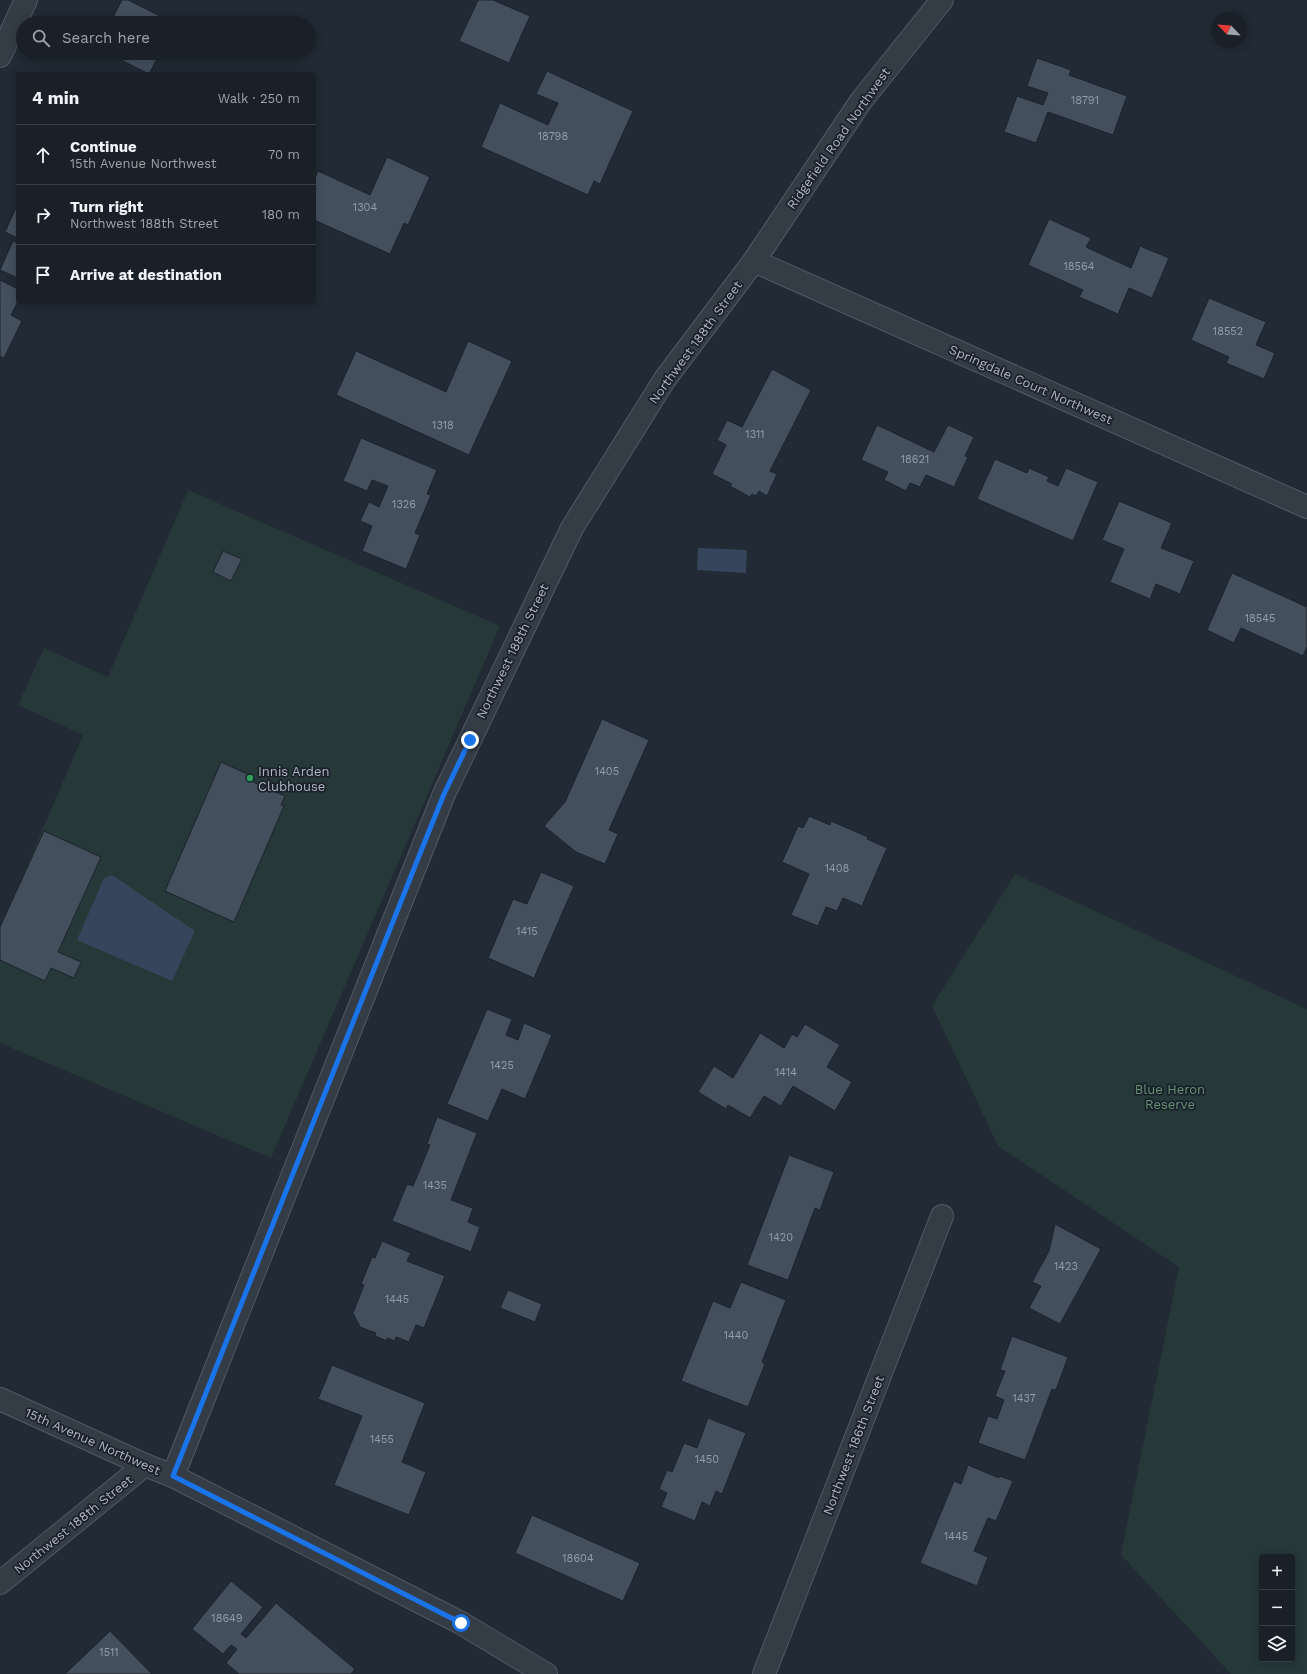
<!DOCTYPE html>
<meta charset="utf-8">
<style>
:root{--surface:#192028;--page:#262d34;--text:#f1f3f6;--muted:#9fa3a8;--line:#373e45}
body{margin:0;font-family:"Work Sans",sans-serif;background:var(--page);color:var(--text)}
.controls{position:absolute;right:12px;bottom:12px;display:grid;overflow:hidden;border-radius:4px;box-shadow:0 2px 10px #0003}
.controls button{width:36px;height:36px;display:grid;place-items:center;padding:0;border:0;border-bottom:1px solid var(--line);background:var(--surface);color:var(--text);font:20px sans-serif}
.compass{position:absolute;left:1211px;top:12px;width:36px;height:36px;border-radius:50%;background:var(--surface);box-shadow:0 2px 10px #0003;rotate:295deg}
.stop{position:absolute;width:12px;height:12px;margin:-9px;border:3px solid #1a73e8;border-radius:50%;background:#fff}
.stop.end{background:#1a73e8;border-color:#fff;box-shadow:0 1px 4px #0008}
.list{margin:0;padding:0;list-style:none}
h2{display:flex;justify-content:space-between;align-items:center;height:52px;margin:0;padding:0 16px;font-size:17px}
h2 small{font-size:13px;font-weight:400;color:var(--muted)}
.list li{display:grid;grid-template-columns:26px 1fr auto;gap:12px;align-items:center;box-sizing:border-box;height:60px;padding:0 16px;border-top:1px solid var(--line)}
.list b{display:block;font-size:15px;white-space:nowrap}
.list p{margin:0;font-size:13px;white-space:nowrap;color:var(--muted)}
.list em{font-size:13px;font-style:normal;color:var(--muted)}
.icon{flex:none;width:22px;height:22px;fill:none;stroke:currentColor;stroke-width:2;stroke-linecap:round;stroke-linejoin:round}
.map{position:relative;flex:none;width:1307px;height:1674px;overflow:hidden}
.search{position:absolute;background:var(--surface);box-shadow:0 2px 10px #0003;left:16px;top:16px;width:300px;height:44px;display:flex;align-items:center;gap:10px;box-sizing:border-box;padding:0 14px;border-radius:22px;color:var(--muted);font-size:15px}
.panel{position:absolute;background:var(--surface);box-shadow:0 2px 10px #0003;left:16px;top:72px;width:300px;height:232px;border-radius:4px}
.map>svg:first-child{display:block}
.green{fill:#263838;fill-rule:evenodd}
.water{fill:#36455c}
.building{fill:#444f5d;stroke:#1c232d}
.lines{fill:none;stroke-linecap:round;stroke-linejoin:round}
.minor-casing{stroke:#525964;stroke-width:24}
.tertiary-casing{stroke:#525964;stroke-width:24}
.minor{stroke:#343c46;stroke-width:22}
.tertiary{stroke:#343c46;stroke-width:22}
.route{stroke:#1a73e8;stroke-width:5}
.leisure-dot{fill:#2e9e5b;stroke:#1a212b;stroke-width:1.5}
.labels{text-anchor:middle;stroke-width:3.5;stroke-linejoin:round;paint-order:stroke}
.number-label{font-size:11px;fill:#949caa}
.street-label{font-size:13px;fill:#afb6c3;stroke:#1a212b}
.poi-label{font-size:13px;fill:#afb6c3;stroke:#1a212b;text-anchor:start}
.park-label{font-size:13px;fill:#689172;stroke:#1a212b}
</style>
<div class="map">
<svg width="1307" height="1674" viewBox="0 0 1307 1674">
<rect width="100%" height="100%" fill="#212a35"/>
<path class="green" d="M188,490L500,626L271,1158L0,1043V929L83,735L18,705L44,648L108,677Z
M1015,874L1307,1009V1674H1231L1121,1555L1179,1267L998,1146L932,1006ZM1262,1557H1292V1659H1262Z"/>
<path class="water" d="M698,548L747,550L746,573L697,570Z
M112,875L195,931L172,981L77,940L104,878Z"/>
<path class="building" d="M122,0H128L174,23H110Z
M478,0H493L530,16L509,63L459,41Z
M107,53H160L149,74Z
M1037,58L1071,70L1069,75L1127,96L1113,135L1048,112L1036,143L1004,132L1017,96L1043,105L1048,93L1027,86Z
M547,71L633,111L600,184L594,181L588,195L481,147L500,103L548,125L558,103L536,94Z
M387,157L430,177L408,225L404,223L390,254L314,220V180L318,171L370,195Z
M18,203V238L5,232Z
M1049,219L1091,238L1086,247L1131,268L1140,246L1169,258L1152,298L1129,288L1118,314L1079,297L1083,290L1028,265Z
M13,241L18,243V278L0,270Z
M0,280L18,289V301L11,315L22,321L4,358L0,356Z
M1209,298L1266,322L1256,345L1275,353L1264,379L1226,363L1229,357L1191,340Z
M468,341L512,361L469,455L336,395L356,351L446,392Z
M772,369L811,390L770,471L777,474L767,496L759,491L756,496L752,494L750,497L730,486L732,484L712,474L726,445L717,440L727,420L742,427Z
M877,425L934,452L948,425L974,437L965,456L968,457L954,487L926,475L920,487L910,483L906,491L884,480L888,472L861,460Z
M361,438L437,470L427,494L431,495L415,533L420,535L406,569L362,551L372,526L360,521L369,502L379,507L388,486L372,480L367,491L343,481Z
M995,459L1027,473L1029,468L1049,477L1047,481L1058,486L1066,468L1098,482L1073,541L977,499Z
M1119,501L1172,523L1161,548L1194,561L1180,594L1156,584L1150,599L1110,582L1124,549L1102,540Z
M223,551L242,559L231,581L213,572Z
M1232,573L1307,607V647L1303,656L1241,628L1234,643L1207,630Z
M602,719L649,740L609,830L618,834L605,864L576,852L544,826L565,802Z
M221,762L254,777L251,781L285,796L281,805L284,806L234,922L165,891Z
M809,816L830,825L831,821L868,837L867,839L887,848L862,906L843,898L837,911L826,907L818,926L791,915L809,874L782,862L798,826L803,828Z
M44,831L101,857L58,952L81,962L74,978L51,968L45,981L0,960V927Z
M541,872L574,886L534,978L488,958L513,899L527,904Z
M487,1009L512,1019L506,1035L518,1040L524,1023L552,1035L525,1099L502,1089L488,1121L447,1104Z
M805,1024L840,1045L827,1067L852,1082L835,1111L793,1086L781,1106L764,1096L750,1118L728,1105L726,1109L698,1092L714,1066L733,1078L760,1033L784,1048L792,1034L797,1037Z
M437,1117L477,1133L451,1200L473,1208L468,1222L480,1227L471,1252L392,1221L407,1184L413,1186L430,1145L427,1144Z
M789,1155L834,1172L820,1210L815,1208L788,1280L747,1265Z
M1055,1224L1101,1249L1060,1324L1029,1308L1041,1286L1032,1282L1049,1251Z
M382,1241L411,1253L407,1261L445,1276L424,1328L416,1325L409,1342L396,1337L395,1341L387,1338V1341L375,1336L376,1333L360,1327L353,1313L364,1285L361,1284L372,1257L375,1258Z
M741,1282L786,1300L762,1362L765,1364L748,1407L681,1381L713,1301L730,1308Z
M508,1290L542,1304L535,1322L500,1308Z
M1012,1336L1068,1357L1056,1390L1052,1389L1025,1460L978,1443L988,1416L997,1419L1004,1400L995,1396L1005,1371L1000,1370Z
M332,1365L425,1403L402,1462L426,1472L409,1515L334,1485L362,1416L318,1399Z
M708,1418L746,1433L722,1494L716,1491L710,1506L702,1502L695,1521L661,1507L667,1493L659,1489L667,1470L672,1472L684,1443L697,1448Z
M968,1465L999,1478L1000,1476L1013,1481L996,1521L988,1518L974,1551L988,1557L977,1586L920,1563L954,1481L961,1484Z
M532,1515L640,1563L623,1601L515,1553Z
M231,1581L263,1607L241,1634L246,1638L276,1603L355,1669L351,1674H239L226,1663L237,1649L231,1645L223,1654L192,1629Z
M110,1631L152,1674H65Z"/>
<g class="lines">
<g class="minor-casing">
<path id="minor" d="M0,56L26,0
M173,1476L461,1623L546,1674
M0,1583L145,1465
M764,1674L942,1216"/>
</g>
<g class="tertiary-casing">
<path id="tertiary" d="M754,261L1307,507
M0,1399L145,1465L173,1476L444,794L572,528L665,379L754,261L861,101L942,0"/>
</g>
<use href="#minor" class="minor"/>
<use href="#tertiary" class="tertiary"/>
</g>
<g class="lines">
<path class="route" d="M461,1623L173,1476L419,856L444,794L470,740"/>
</g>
<circle class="leisure-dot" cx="250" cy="778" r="4"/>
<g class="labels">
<g class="number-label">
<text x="1085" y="104">18791</text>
<text x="553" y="140">18798</text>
<text x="365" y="211">1304</text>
<text x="1079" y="270">18564</text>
<text x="1228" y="335">18552</text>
<text x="443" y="429">1318</text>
<text x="755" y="438">1311</text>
<text x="915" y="463">18621</text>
<text x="404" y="508">1326</text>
<text x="1260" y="622">18545</text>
<text x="607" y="775">1405</text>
<text x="837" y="872">1408</text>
<text x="527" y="935">1415</text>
<text x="502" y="1069">1425</text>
<text x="786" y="1076">1414</text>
<text x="435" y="1189">1435</text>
<text x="781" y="1241">1420</text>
<text x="1066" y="1270">1423</text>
<text x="397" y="1303">1445</text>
<text x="736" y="1339">1440</text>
<text x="1024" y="1402">1437</text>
<text x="382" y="1443">1455</text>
<text x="707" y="1463">1450</text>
<text x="956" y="1540">1445</text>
<text x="578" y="1562">18604</text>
<text x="227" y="1622">18649</text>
<text x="109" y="1656">1511</text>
</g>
<g class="street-label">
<text transform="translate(838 138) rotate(-55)" y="5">Ridgefield Road Northwest</text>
<text transform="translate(695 342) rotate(-54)" y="5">Northwest 188th Street</text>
<text transform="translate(1031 384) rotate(24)" y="5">Springdale Court Northwest</text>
<text transform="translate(512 651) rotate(-64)" y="5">Northwest 188th Street</text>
<text transform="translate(93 1441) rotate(24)" y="5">15th Avenue Northwest</text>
<text transform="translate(853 1445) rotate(-69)" y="5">Northwest 186th Street</text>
<text transform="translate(73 1524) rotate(-39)" y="5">Northwest 188th Street</text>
</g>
<g class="poi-label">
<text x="258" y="776">Innis Arden<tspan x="258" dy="15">Clubhouse</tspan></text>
</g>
<g class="park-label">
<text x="1170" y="1094">Blue Heron<tspan x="1170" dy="15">Reserve</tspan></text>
</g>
</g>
</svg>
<div class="controls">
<button>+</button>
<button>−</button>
<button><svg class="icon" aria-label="layers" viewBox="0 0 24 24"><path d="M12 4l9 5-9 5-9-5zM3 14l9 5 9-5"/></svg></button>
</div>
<svg class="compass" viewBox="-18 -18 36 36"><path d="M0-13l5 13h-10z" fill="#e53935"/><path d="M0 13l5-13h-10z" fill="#9fa3a8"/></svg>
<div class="stop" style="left:461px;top:1623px"></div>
<div class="stop end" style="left:470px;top:740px"></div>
<div class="search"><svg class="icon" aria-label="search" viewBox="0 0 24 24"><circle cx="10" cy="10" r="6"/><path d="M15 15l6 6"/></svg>Search here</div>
<section class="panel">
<h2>4 min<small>Walk · 250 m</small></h2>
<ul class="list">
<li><svg class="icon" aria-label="ahead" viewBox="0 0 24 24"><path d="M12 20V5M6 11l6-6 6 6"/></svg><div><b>Continue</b><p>15th Avenue Northwest</p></div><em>70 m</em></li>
<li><svg class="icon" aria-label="right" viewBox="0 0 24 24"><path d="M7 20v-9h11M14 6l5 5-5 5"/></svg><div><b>Turn right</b><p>Northwest 188th Street</p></div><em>180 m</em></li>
<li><svg class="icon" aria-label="arrive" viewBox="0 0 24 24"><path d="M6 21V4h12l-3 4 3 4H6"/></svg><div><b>Arrive at destination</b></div></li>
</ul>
</section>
</div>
